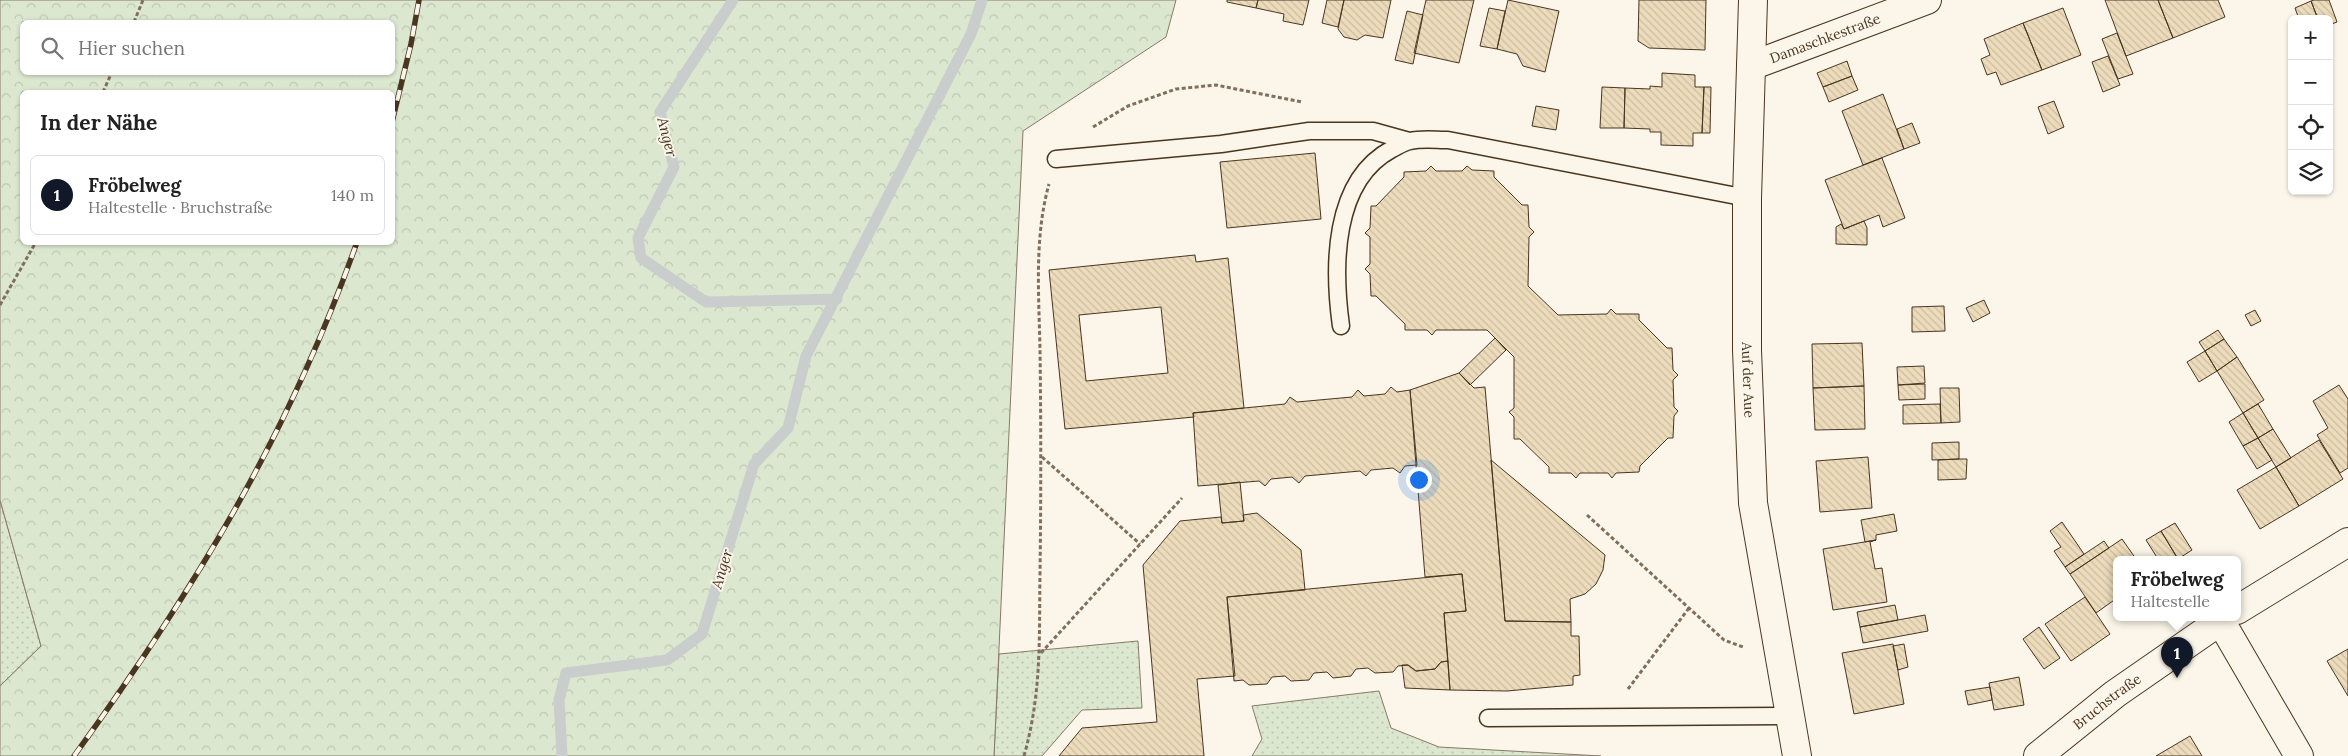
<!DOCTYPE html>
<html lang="de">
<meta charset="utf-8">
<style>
:root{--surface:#fff;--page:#f2f2f2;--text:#222;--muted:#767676;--line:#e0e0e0;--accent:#111827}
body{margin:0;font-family:Lora,serif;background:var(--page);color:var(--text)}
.controls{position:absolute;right:15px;top:15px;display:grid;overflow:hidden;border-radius:8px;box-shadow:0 1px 4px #0004}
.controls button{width:45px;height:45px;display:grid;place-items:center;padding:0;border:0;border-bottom:1px solid var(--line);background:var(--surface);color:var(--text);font:25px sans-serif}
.you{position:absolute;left:1418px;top:479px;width:18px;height:18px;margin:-12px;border:4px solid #fff;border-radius:50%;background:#1a73e8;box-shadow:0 0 0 8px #1a73e833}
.badge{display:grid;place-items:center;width:32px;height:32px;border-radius:50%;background:var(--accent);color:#fff;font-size:16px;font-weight:700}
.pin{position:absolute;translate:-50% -41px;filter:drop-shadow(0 1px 2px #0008)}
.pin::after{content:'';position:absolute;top:26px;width:18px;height:15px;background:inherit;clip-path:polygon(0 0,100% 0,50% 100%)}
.popup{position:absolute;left:2113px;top:556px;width:128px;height:65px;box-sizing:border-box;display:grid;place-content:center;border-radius:8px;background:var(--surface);filter:drop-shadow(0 1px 4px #0005);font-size:16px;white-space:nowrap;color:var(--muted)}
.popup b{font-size:19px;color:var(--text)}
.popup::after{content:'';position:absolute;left:50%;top:100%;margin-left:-10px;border:10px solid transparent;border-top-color:var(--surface)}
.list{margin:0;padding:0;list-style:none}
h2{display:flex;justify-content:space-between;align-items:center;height:65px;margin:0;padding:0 20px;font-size:21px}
h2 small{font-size:16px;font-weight:400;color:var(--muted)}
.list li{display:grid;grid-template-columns:32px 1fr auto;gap:15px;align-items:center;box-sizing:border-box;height:80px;margin:0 10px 10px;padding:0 10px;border:1px solid var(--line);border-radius:8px}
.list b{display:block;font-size:19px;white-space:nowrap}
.list p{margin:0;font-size:16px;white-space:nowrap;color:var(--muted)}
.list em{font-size:16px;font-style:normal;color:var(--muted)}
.icon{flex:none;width:28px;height:28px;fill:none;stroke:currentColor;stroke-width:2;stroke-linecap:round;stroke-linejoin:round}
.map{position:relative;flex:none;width:2348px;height:756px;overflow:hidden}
.search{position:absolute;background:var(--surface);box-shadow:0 1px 4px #0004;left:20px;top:20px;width:375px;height:55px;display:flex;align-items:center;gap:12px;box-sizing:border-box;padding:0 18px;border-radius:8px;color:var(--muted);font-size:19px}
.panel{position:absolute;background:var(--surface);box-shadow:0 1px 4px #0004;left:20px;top:90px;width:375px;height:155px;border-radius:8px}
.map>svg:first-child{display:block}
.grass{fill:url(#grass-dots);stroke:#887966}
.forest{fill:url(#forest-crowns);stroke:#887966;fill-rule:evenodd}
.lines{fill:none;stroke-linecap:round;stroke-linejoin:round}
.stream{stroke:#c9cecd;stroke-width:11}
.building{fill:url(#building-back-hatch);stroke:#4a3520;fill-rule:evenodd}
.service-casing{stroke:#4a3520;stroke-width:19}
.minor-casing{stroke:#4a3520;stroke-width:30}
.path{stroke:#7f6f5c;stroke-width:3;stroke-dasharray:4 2.5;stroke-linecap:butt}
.service{stroke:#fbf6e9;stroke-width:16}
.minor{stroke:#fbf6e9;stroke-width:28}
.rail-casing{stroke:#4a3520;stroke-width:5.5}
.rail{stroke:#fbf6e9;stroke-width:4;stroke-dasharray:11;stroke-linecap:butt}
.labels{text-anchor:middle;stroke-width:4;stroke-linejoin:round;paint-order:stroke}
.street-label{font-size:14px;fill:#4a3520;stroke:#fbf6e9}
.water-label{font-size:15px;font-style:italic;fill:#4a3520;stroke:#fbf6e9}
</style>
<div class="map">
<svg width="2348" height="756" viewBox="0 0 2348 756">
<defs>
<pattern id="grass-dots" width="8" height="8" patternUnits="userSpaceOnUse" patternTransform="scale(1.25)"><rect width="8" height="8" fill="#dce7d0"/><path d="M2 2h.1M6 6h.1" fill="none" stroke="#bec7b2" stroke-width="1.8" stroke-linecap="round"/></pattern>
<pattern id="forest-crowns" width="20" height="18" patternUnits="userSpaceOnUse" patternTransform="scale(1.25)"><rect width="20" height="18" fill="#dce7d0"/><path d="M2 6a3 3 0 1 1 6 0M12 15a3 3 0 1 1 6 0" fill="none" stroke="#bec7b2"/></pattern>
<pattern id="building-back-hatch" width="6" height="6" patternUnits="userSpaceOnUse" patternTransform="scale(1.25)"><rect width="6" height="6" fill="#ecdcbc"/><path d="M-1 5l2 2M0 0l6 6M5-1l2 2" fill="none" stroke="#ccbda1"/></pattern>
</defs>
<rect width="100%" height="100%" fill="#fbf6e9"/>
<path class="grass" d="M0,500L41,646L0,686Z
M1138,641L1142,708L1082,710L1042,756H994L999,654Z
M1379,691L1391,728L1439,747L1601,756H1252L1262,739L1252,706Z"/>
<path class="forest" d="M0,0H1176L1166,37L1023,131L994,756H0V686L41,646L0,500ZM22,22H392V72H22ZM22,92H392V242H22Z"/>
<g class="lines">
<path class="stream" d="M733,0L660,112L674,167L638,238L641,258L706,302L837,299
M562,756L559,700L566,673L667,660L702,634L754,464L788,428L806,356L971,34L982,0"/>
</g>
<path class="building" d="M1227,0H1258L1256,8L1227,2Z
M1258,0H1309L1303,25L1283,21L1284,14L1256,8Z
M1327,0H1344L1338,27L1322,23Z
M1344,0H1391L1383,38L1365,35L1357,40L1344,37L1338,29Z
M1426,0H1474L1459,63L1414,53Z
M1508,0L1559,11L1545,72L1523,66L1517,54L1497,49Z
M1639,0H1706L1705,50L1649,48L1638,41Z
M2105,0H2158L2173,38L2126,56Z
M2158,0H2218L2225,17L2173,38Z
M2314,0H2329L2337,22L2329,25V19H2318L2311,1Z
M2311,1L2318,19H2299L2295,8Z
M1489,8L1505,11L1497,49L1480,46Z
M2063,8L2081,55L2042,70L2023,23Z
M1407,11L1423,15L1413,64L1395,60Z
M2023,23L2042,70L2001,85L1996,72L1987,75L1981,59L1990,55L1984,39Z
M2117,33L2133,74L2118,79L2102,39Z
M2108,56L2120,85L2103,92L2092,62Z
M1847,61L1852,76L1823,87L1817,73Z
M1662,73L1695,75V87H1704L1702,133H1693V146L1661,145V132H1650V129L1624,128L1625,88L1650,89V86L1662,87Z
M1852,76L1858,90L1829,102L1823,87Z
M1602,87L1625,88L1624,128H1600Z
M1704,87H1711L1710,133H1702Z
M1883,94L1904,149L1863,165L1842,111Z
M2054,101L2064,127L2048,134L2038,107Z
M1536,106L1559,110L1556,130L1532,126Z
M1912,123L1920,143L1904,149L1897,129Z
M1315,153L1321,219L1227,228L1220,162Z
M1882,158L1905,218L1883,227L1879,215L1844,229L1825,180Z
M1431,166L1436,171H1462L1467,166L1472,170L1494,171V177L1522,205H1528L1529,227L1534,232L1529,237L1528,286L1558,315L1607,314L1611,309L1616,314H1639V320L1667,348H1672L1673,370L1678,375L1673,380L1674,407L1678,411L1674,416L1673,438H1668L1640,466L1639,472L1616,473L1612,478L1608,473H1580L1576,478L1571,473H1549V467L1520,439H1514V417L1509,412L1514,408V357L1487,330H1436L1432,335L1427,330H1405V324L1376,296H1371L1370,274L1365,269L1370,264V237L1365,233L1370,228L1371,206H1376L1404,177V172L1426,171Z
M1864,221L1867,228V245L1836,244V227L1841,224L1844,229Z
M1195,255L1196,262L1228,258L1244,408L1193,413L1194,417L1065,429L1049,270ZM1161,307L1168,373L1086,381L1079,315Z
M1984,300L1990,313L1973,322L1966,308Z
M1944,306L1945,331L1912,332V307Z
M2255,310L2261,321L2251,326L2245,315Z
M2218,330L2224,339L2205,351L2199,342Z
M1495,338L1506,350L1470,385L1459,373Z
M2224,339L2237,357L2217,371L2205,351Z
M1862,343L1864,386L1813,388L1812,344Z
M2205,351L2217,371L2199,382L2187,362Z
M2237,357L2264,400L2243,413L2217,371Z
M1924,366L1925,383L1898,385L1897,367Z
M1459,373L1474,388L1485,387L1505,621L1571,622V636H1579L1580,675L1573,676V685L1507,691L1450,690L1444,613L1466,611L1462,574L1425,577L1410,390Z
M1925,384V399L1899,400L1898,385Z
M2339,385L2348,399V468L2340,473L2317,435L2328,428L2313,401Z
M1864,386L1865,429L1815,430L1813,388Z
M1391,387L1397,392L1410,390L1417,465L1405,466L1400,473L1393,468L1371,470L1366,476L1360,471L1305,476L1299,483L1292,477L1271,479L1265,486L1259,481L1198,486L1193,413L1285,404L1290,397L1297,402L1352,397L1358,390L1364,396L1385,394Z
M1940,388H1959L1960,422L1941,423Z
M1940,404L1941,423L1903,424V405Z
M2258,404L2273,429L2258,438L2243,413Z
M2243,413L2258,438L2243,446L2229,422Z
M2273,429L2291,458L2276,467L2258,438Z
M2258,438L2272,460L2257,469L2243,446Z
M2319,440L2343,479L2299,506L2276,467Z
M1959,442V459L1932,460V443Z
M1868,457L1872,508L1820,512L1816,461Z
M1959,459H1967L1966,479L1938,480V460Z
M1491,460L1605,555L1603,570L1596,584L1585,594L1570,599L1571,622L1505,621Z
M2276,467L2299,506L2260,529L2237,490Z
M1240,482L1244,521L1222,523L1218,485Z
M1257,513L1301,550L1305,590L1227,597L1235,676L1197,679L1204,756H1059L1082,728L1157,722L1143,565L1180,521L1221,517L1222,523L1244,521L1243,515Z
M1894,514L1897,531L1876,535V540L1865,542L1861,520Z
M2062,522L2084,554L2065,567L2054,551L2061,547L2050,531Z
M2175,523L2192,550L2178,559L2161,531Z
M2161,531L2178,559H2158L2146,540Z
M2122,539L2136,559H2117V598L2096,613L2070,574Z
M1876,540L1870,542L1875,569L1882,568L1887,602L1833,610L1823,549Z
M2104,541L2109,548L2070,574L2065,567Z
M1462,574L1466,611L1444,613L1448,661L1441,662L1435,669L1416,671L1408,665L1398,666L1393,672L1375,673L1368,668L1356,669L1351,676L1333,678L1327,672L1314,673L1309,680L1291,681L1285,676L1272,677L1267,684L1249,685L1243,680L1234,681L1227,597Z
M2085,597L2110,634L2071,661L2045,624Z
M1895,605L1898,620L1860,627L1857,612Z
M1925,615L1928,631L1863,643L1860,627Z
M2039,627L2060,658L2044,669L2023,639Z
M1893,644L1904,704L1854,714L1842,653Z
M1904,644L1908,667L1898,670L1893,646Z
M2348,649V696L2327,661Z
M1448,661L1450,690L1405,688L1402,665H1408L1416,671L1435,669L1441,662Z
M2019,677L2024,705L1994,710L1989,683Z
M1990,687L1992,700L1968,705L1965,691Z
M2190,736L2202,756H2156Z"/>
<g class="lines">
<g class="service-casing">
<path id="service" d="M1056,159L1221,144L1309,131H1373L1409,141
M1341,326C1333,268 1332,181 1392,149C1398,146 1404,142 1410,141C1422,138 1436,140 1448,140L1747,198
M1488,718L1790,716"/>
</g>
<g class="minor-casing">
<g id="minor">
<path id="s1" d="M1753,0L1747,198V350L1753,503L1797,756"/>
<path id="s2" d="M1751,66L1927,0"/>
<path d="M2237,610L2348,542"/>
<path d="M2220,620L2299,756"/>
<path id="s3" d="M2038,756L2115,694L2226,617"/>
</g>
</g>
<path class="path" d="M134,22L143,0
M103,92L112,72
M1093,127L1128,106L1176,89L1216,85L1302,102
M0,305L36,242
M1042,457L1140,544
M1587,515L1724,640L1743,647
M1041,653L1182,498
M1628,689L1689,608
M1024,756C1042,692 1039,638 1040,573C1041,498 1041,424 1040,350C1039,295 1034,238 1049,184"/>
<use href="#service" class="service"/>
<use href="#minor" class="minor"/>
<g class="rail-casing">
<path id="rail" d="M392,122L411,44L419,0
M74,756C193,592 289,435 357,242"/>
</g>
<use href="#rail" class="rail"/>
</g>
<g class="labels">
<g class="street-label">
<text dy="5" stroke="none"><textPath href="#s2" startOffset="79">Damaschkestraße</textPath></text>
<text dy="5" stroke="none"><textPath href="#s1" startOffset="380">Auf der Aue</textPath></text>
<text dy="5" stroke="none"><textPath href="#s3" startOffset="88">Bruchstraße</textPath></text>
</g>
<g class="water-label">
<text transform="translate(667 137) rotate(76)" y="5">Anger</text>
<text transform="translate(722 569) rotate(-73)" y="5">Anger</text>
</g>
</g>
</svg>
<div class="controls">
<button>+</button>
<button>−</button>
<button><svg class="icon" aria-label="locate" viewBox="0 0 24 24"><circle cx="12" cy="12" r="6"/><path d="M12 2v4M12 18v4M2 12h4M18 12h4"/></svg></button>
<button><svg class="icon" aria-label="layers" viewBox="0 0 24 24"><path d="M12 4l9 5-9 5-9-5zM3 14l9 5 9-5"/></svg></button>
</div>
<div class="you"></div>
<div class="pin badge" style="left:2177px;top:678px">1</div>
<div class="popup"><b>Fröbelweg</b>Haltestelle</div>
<div class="search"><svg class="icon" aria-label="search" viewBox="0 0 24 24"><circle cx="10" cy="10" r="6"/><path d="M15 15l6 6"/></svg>Hier suchen</div>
<section class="panel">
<h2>In der Nähe<small></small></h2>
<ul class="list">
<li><span class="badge">1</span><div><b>Fröbelweg</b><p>Haltestelle · Bruchstraße</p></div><em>140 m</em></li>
</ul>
</section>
</div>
